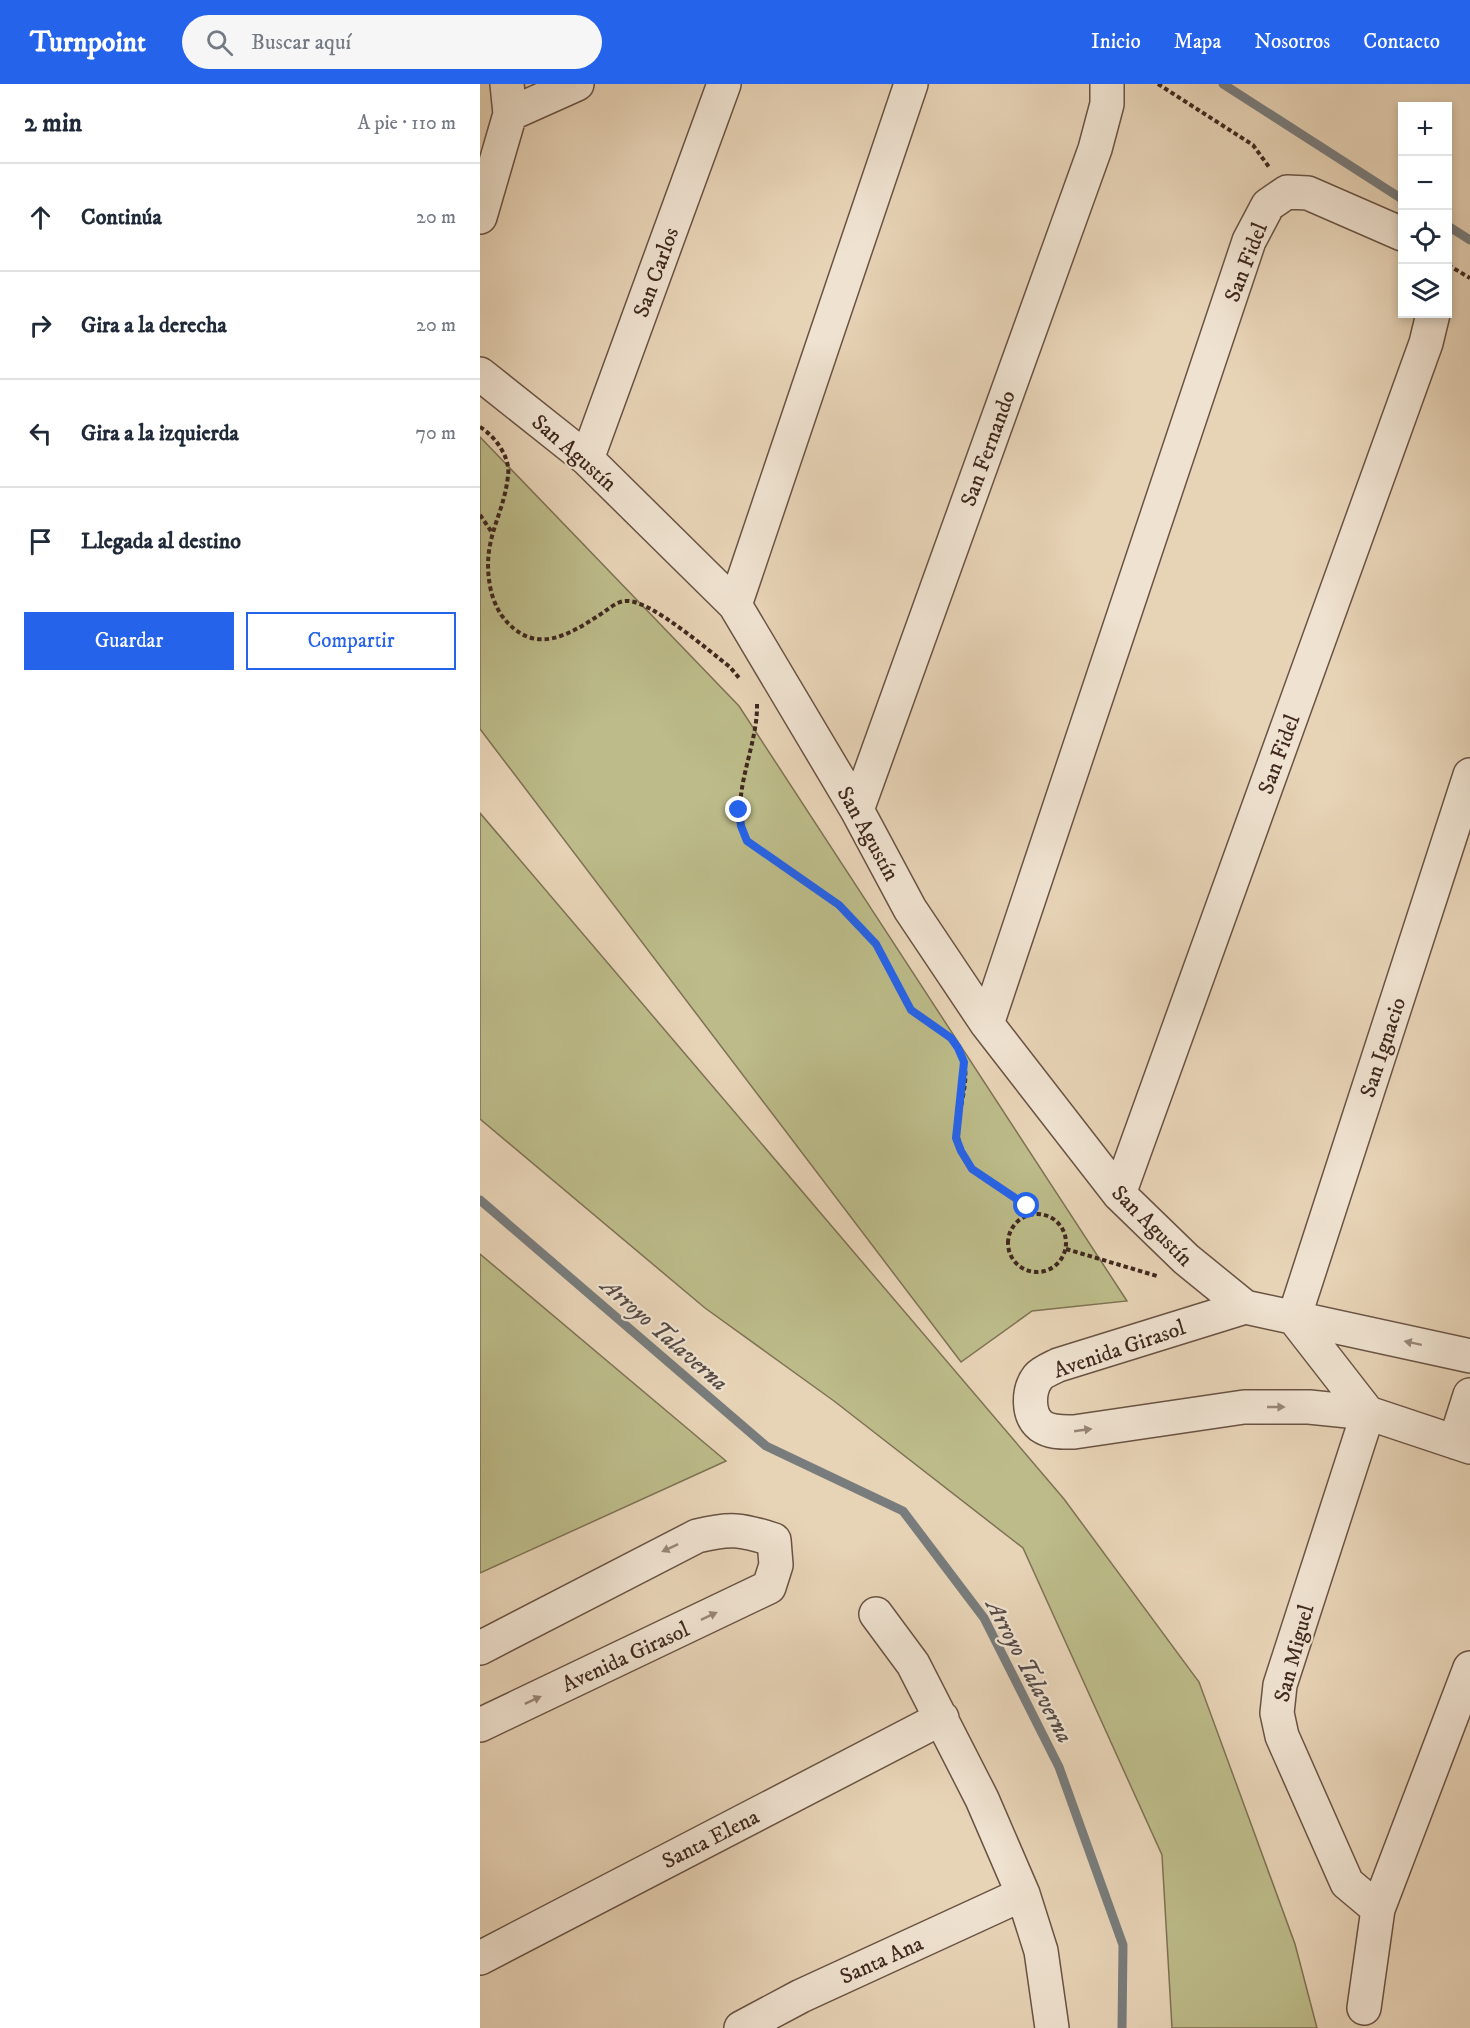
<!DOCTYPE html>
<html lang="es">
<meta charset="utf-8">
<style>
:root{--surface:#fff;--page:#f6f6f7;--text:#1f2937;--muted:#747a83;--line:#e0e1e3;--accent:#2563eb}
body{margin:0;font-family:"IM FELL DW Pica",serif;background:var(--page);color:var(--text)}
.controls{position:absolute;right:18px;top:18px;display:grid;overflow:hidden;border-radius:0px;box-shadow:0 3px 9px #0003}
.controls button{width:54px;height:54px;display:grid;place-items:center;padding:0;border:0;border-bottom:2px solid var(--line);background:var(--surface);color:var(--text);font:30px sans-serif}
.stop{position:absolute;width:18px;height:18px;margin:-14px;border:4px solid #2563eb;border-radius:50%;background:#fff}
.stop.end{background:#2563eb;border-color:#fff;box-shadow:0 2px 6px #0008}
.list{margin:0;padding:0;list-style:none}
h2{display:flex;justify-content:space-between;align-items:center;height:78px;margin:0;padding:0 24px;font-size:26px}
h2 small{font-size:20px;font-weight:400;color:var(--muted)}
.list li{display:grid;grid-template-columns:39px 1fr auto;gap:18px;align-items:center;box-sizing:border-box;height:108px;padding:0 24px;border-top:2px solid var(--line)}
.list b{display:block;font-size:22px;white-space:nowrap}
.list em{font-size:20px;font-style:normal;color:var(--muted)}
.actions{display:flex;gap:12px;padding:18px 24px}
.actions a{flex:1;padding:14px 0;border:2px solid var(--accent);border-radius:0px;text-align:center;font-size:21px;color:var(--accent)}
.actions .main{background:var(--accent);color:#fff}
.icon{flex:none;width:33px;height:33px;fill:none;stroke:currentColor;stroke-width:2;stroke-linecap:round;stroke-linejoin:round}
.map{position:relative;flex:none;width:990px;height:1944px;overflow:hidden}
header{display:flex;align-items:center;gap:36px;box-sizing:border-box;height:84px;padding:0 30px;background:var(--accent);color:#fff}
header strong{font-size:28px}
nav{display:flex;gap:33px;margin-inline-start:auto;font-size:21px}
.search{width:420px;height:54px;background:var(--page);display:flex;align-items:center;gap:15px;box-sizing:border-box;padding:0 21px;border-radius:33px;color:var(--muted);font-size:22px}
main{display:flex}
aside{flex:1;background:var(--surface)}
.map>svg:first-child{display:block}
.green{fill:#bcbb89;stroke:#7e7254;stroke-width:1.5}
.lines{fill:none;stroke-linecap:round;stroke-linejoin:round}
.stream{stroke:#787c7c;stroke-width:9}
.minor-casing{stroke:#6a5344;stroke-width:36}
.path{stroke:#40281e;stroke-width:4;stroke-dasharray:4.5 3;stroke-linecap:butt}
.minor{stroke:#efe2d0;stroke-width:33}
.oneway{fill:#988577}
.route{stroke:#2563eb;stroke-width:8}
.labels{text-anchor:middle;stroke-width:4.5;stroke-linejoin:round;paint-order:stroke}
.street-label{font-size:22px;fill:#40281e;stroke:#efe2d0}
.water-label{font-size:24px;font-style:italic;fill:#574b45;stroke:#efe2d0}
</style>
<header>
<strong>Turnpoint</strong>
<div class="search"><svg class="icon" aria-label="search" viewBox="0 0 24 24"><circle cx="10" cy="10" r="6"/><path d="M15 15l6 6"/></svg>Buscar aquí</div>
<nav><a>Inicio</a><a>Mapa</a><a>Nosotros</a><a>Contacto</a></nav>
</header>
<main>
<aside>
<h2>2 min<small>A pie · 110 m</small></h2>
<ul class="list">
<li><svg class="icon" aria-label="ahead" viewBox="0 0 24 24"><path d="M12 20V5M6 11l6-6 6 6"/></svg><div><b>Continúa</b></div><em>20 m</em></li>
<li><svg class="icon" aria-label="right" viewBox="0 0 24 24"><path d="M7 20v-9h11M14 6l5 5-5 5"/></svg><div><b>Gira a la derecha</b></div><em>20 m</em></li>
<li><svg class="icon" aria-label="left" viewBox="0 0 24 24"><path d="M17 20v-9H6M10 6l-5 5 5 5"/></svg><div><b>Gira a la izquierda</b></div><em>70 m</em></li>
<li><svg class="icon" aria-label="arrive" viewBox="0 0 24 24"><path d="M6 21V4h12l-3 4 3 4H6"/></svg><div><b>Llegada al destino</b></div></li>
</ul>
<div class="actions"><a class="main">Guardar</a><a>Compartir</a></div>
</aside>
<div class="map">
<svg width="990" height="1944" viewBox="0 0 990 1944">
<rect width="100%" height="100%" fill="#e7d3b6"/>
<filter id="stains"><feTurbulence type="fractalNoise" baseFrequency=".00333" numOctaves="4"/><feColorMatrix values="0 0 0 0 .2 0 0 0 0 .09 0 0 0 0 .02 0 0 0 .5 -.17"/></filter>
<radialGradient id="worn" r=".72"><stop offset=".6" stop-color="#630" stop-opacity="0"/><stop offset="1" stop-color="#630" stop-opacity=".3"/></radialGradient>
<path class="green" d="M0,353L259,622L647,1217L552,1227L481,1278L0,645Z
M0,729L584,1415L719,1598L815,1860L837,1944H692L682,1771L543,1464L354,1317L225,1224L0,1035Z
M0,1170L246,1377L0,1489Z"/>
<g class="lines">
<path class="stream" d="M743,0L922,115
M968,142L990,156
M0,1116L286,1362L423,1427L504,1534L579,1683L643,1861L642,1944"/>
<g class="minor-casing">
<path id="minor" d="M30,30L97,0
M0,133L30,30L27,0
M0,290L107,375L255,521L377,726L430,825L507,940L639,1110L706,1175L765,1223
M107,375L244,0
M255,521L431,0
M377,726L615,65L627,20V0
M507,940L769,157L788,121L807,108L828,109L922,150
M639,1110L946,259L953,230
M990,1272L765,1223L578,1281C572,1284 562,1288 558,1293C548,1306 547,1331 561,1342C571,1349 583,1348 594,1348L764,1323H829L888,1329L990,1363
M975,1358L990,1311
M396,1530L433,1580L502,1715L543,1810L561,1867L572,1944
M0,1564L217,1452C250,1444 261,1445 294,1456L296,1481L289,1503L0,1641
M898,1825L867,1799L802,1652L797,1629L800,1601L888,1329L814,1234L990,691
M0,1874L462,1634
M884,1924L898,1825L990,1584
M261,1944L321,1912L543,1810"/>
</g>
<path class="path" d="M678,0L773,61L789,83
M968,181L990,194
M0,343C15,352 31,374 28,392C23,436 0,456 11,507C13,515 17,525 22,532C54,574 89,551 124,528C131,523 139,516 148,517C173,518 229,567 250,583L260,595
M0,431L11,447
M277,620C278,666 247,713 267,757C311,789 360,815 394,859C410,879 415,908 432,926C445,941 468,947 478,963C502,1000 457,1047 492,1085C505,1099 538,1114 555,1129
M528 1159a29 29 0 1 1 58 0a29 29 0 1 1-58 0Z
M586,1165L677,1192"/>
<use href="#minor" class="minor"/>
</g>
<defs><path id="oneway-solid" d="M-6-.8H1V-3.2L6.5 0L1 3.2V.8H-6Z" transform="scale(1.5)"/></defs>
<g class="oneway">
<use href="#oneway-solid" transform="translate(933 1259) rotate(-168)"/>
<use href="#oneway-solid" transform="translate(796 1323)"/>
<use href="#oneway-solid" transform="translate(603 1346) rotate(-8)"/>
<use href="#oneway-solid" transform="translate(190 1464) rotate(155)"/>
<use href="#oneway-solid" transform="translate(229 1532) rotate(-25)"/>
<use href="#oneway-solid" transform="translate(53 1616) rotate(-25)"/>
</g>
<g class="lines">
<path class="route" d="M259,726L261,742L267,757L359,821L396,860L431,926L471,954L478,964L484,978L476,1054L481,1067L492,1085L547,1122"/>
</g>
<g class="labels">
<g class="street-label">
<text transform="translate(765 178) rotate(-69)" y="8">San Fidel</text>
<text transform="translate(175 188) rotate(-70)" y="8">San Carlos</text>
<text transform="translate(507 364) rotate(-70)" y="8">San Fernando</text>
<text transform="translate(95 368) rotate(41)" y="8">San Agustín</text>
<text transform="translate(798 670) rotate(-70)" y="8">San Fidel</text>
<text transform="translate(389 749) rotate(61)" y="8">San Agustín</text>
<text transform="translate(902 963) rotate(-72)" y="8">San Ignacio</text>
<text transform="translate(673 1141) rotate(45)" y="8">San Agustín</text>
<text transform="translate(639 1264) rotate(-19)" y="8">Avenida Girasol</text>
<text transform="translate(813 1569) rotate(-75)" y="8">San Miguel</text>
<text transform="translate(145 1572) rotate(-25)" y="8">Avenida Girasol</text>
<text transform="translate(230 1754) rotate(-27)" y="8">Santa Elena</text>
<text transform="translate(401 1875) rotate(-24)" y="8">Santa Ana</text>
</g>
<g class="water-label">
<text transform="translate(185 1250) rotate(41)" y="8">Arroyo Talaverna</text>
<text transform="translate(550 1587) rotate(62)" y="8">Arroyo Talaverna</text>
</g>
</g>
<rect width="100%" height="100%" filter="url(#stains)"/>
<rect width="100%" height="100%" fill="url(#worn)"/>
</svg>
<div class="controls">
<button>+</button>
<button>−</button>
<button><svg class="icon" aria-label="locate" viewBox="0 0 24 24"><circle cx="12" cy="12" r="6"/><path d="M12 2v4M12 18v4M2 12h4M18 12h4"/></svg></button>
<button><svg class="icon" aria-label="layers" viewBox="0 0 24 24"><path d="M12 4l9 5-9 5-9-5zM3 14l9 5 9-5"/></svg></button>
</div>
<div class="stop" style="left:547px;top:1122px"></div>
<div class="stop end" style="left:259px;top:726px"></div>
</div>
</main>
